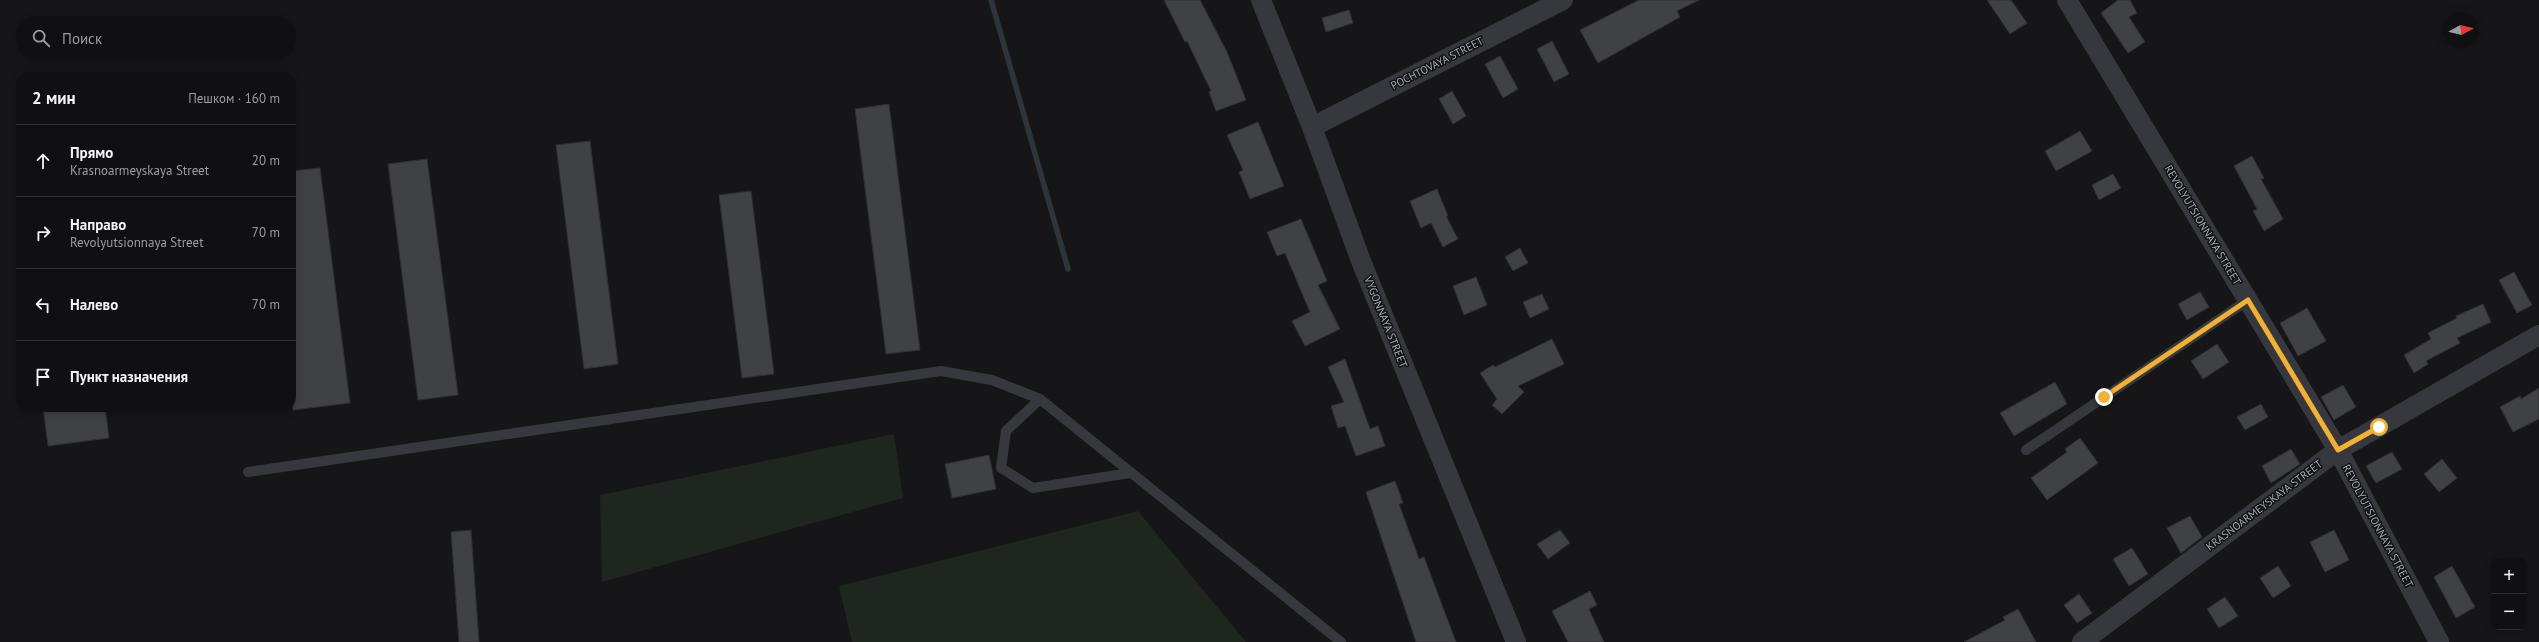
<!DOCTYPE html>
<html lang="ru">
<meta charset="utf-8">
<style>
:root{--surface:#101012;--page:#1e1e20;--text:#f1f3f6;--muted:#9c9d9f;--line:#303032}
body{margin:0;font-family:"PT Sans",sans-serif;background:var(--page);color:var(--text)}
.controls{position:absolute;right:12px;bottom:12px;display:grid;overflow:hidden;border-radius:8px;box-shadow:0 2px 10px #0003}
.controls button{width:36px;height:36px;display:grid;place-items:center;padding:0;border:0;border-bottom:1px solid var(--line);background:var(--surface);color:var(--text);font:20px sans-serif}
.compass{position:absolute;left:2443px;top:12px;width:36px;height:36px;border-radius:50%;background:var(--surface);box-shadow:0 2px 10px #0003;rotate:82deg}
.stop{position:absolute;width:12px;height:12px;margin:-9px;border:3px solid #f2b134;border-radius:50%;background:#fff}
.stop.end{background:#f2b134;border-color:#fff;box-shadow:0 1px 4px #0008}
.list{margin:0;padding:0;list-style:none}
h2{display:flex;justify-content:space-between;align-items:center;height:52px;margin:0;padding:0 16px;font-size:17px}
h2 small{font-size:13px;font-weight:400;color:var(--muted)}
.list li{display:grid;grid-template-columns:26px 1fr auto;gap:12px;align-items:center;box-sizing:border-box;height:72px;padding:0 16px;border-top:1px solid var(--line)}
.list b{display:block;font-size:15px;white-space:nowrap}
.list p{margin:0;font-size:13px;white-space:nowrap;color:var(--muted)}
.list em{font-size:13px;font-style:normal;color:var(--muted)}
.icon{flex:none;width:22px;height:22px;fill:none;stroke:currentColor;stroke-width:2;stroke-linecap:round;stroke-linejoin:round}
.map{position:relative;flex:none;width:2539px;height:642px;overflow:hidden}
.search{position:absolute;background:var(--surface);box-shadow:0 2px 10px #0003;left:16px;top:16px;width:280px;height:44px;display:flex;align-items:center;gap:10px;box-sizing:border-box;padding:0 14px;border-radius:22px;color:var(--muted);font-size:15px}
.panel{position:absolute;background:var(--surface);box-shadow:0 2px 10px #0003;left:16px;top:72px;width:280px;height:340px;border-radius:16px}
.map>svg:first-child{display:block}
.green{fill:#1e261f}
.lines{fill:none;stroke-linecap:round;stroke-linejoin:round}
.stream{stroke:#2c353c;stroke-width:5.5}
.building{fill:#404145;stroke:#303034}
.lane{stroke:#37383d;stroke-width:10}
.street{stroke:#37383d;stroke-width:20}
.route{stroke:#f2b134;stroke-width:5}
.labels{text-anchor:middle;stroke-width:3;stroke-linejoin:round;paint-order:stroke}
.street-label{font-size:11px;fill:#a8adb8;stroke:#111113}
</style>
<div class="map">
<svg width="2539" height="642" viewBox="0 0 2539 642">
<rect width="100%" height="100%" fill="#161618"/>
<path class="green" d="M894,434L903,498L602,582L600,495Z
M1138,511L1246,642H852L839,586Z"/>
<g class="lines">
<path class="stream" d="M991,0L1068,269"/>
</g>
<path class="building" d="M1164,0H1200L1227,52L1246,100L1216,111L1209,92L1211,91L1187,41L1185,42Z
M1639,0H1699L1677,11L1680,17L1598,63L1580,30Z
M1987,0H2011L2027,23L2010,34Z
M2118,0H2130L2137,13L2129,17L2145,42L2128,53L2101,13Z
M1349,10L1353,23L1326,32L1322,18Z
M1552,41L1569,74L1554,82L1537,49Z
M1500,56L1518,89L1503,98L1485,64Z
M1452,91L1466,116L1453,124L1439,99Z
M889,104L920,350L886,354L855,109Z
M1258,122L1284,186L1250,199L1239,172L1243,170L1227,135Z
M2080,131L2092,151L2056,171L2045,151Z
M590,141L618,364L584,369L556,145Z
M2252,156L2264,178L2261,179L2283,219L2264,231L2253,211L2257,209L2234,166Z
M427,159L458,395L418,400L388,164Z
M320,168L350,403L293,410L291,171Z
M2113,174L2121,188L2099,200L2092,185Z
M1437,189L1448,216H1446L1458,239L1443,247L1431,223L1421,228L1410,201Z
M751,191L774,374L742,378L719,195Z
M1301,219L1327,281L1318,285L1340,329L1305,346L1292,321L1310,312L1285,253L1277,256L1267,232Z
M1520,248L1528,263L1513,271L1505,257Z
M2514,272L2532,305L2517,313L2499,280Z
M1476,277L1487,305L1464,315L1453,286Z
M2200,292L2209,307L2187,320L2178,304Z
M1542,294L1549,309L1530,318L1523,302Z
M2483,304L2491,322L2457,338L2460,343L2426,361L2428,364L2414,373L2404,355L2431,339L2428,333L2457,318L2456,316Z
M2307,308L2326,341L2298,356L2280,323Z
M1552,339L1564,364L1518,386L1524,392L1502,414L1492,405L1497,399L1480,373L1493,365L1495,367Z
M2217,344L2229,362L2203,379L2191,361Z
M1345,359L1370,429L1378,426L1385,446L1356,456L1345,426L1338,428L1331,406L1344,402L1328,367Z
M2055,382L2067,404L2014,436L2000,413Z
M2343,385L2356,407L2334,420L2321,397Z
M2539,388V419L2513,432L2500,407L2520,396L2521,399Z
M2261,404L2268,417L2245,430L2237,417Z
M43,407H105L109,438L48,446Z
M2080,438L2098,463L2047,500L2031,478L2067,452L2065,449Z
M2291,449L2300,464L2271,483L2262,466Z
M2392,452L2402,469L2376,483L2366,466Z
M989,455L996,489L952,498L945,464Z
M2442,459L2457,478L2439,492L2424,474Z
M1395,481L1403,503L1399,504L1419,559L1424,557L1456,642H1416L1366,492Z
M2190,516L2202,537L2181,553L2167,528Z
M471,530L479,642H459L451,532Z
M1560,530L1570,543L1548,559L1537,544Z
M2334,530L2349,560L2325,572L2310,542Z
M2132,548L2148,574L2129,586L2113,559Z
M2278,566L2291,586L2273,598L2260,578Z
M2452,566L2475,607L2456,618L2434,577Z
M1590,591L1597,605L1589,609L1604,642H1568L1552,611Z
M2079,594L2092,613L2077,623L2064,605Z
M2225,597L2238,616L2219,628L2207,609Z
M2018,609L2036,642H1964L2005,620L2003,617Z"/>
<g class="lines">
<path class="lane" d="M1040,399L1006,431L1001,468L1033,488L1130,473
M2026,450L2248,300
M248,472L941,371L992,380L1040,399L1341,642"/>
<path class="street" d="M1261,0L1312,127L1361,261L1516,642
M2067,0L2338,450L2439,642
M1312,127L1563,0
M2082,642L2338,450L2539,335"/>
</g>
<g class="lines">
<path class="route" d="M2104,397L2248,300L2338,450L2379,427"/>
</g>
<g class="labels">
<g class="street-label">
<text transform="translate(1437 63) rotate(-27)" y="4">POCHTOVAYA STREET</text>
<text transform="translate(2203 225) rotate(59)" y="4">REVOLYUTSIONNAYA STREET</text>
<text transform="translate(1386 322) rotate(68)" y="4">VYGONNAYA STREET</text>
<text transform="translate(2264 505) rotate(-37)" y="4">KRASNOARMEYSKAYA STREET</text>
<text transform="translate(2378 526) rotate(62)" y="4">REVOLYUTSIONNAYA STREET</text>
</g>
</g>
</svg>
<div class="controls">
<button>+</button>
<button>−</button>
</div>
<svg class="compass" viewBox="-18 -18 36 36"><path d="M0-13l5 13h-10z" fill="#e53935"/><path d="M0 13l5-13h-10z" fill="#9c9d9f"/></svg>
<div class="stop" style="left:2379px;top:427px"></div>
<div class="stop end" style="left:2104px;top:397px"></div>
<div class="search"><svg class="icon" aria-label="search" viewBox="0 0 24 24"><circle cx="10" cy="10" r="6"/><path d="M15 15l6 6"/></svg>Поиск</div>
<section class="panel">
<h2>2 мин<small>Пешком · 160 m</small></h2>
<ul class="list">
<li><svg class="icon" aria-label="ahead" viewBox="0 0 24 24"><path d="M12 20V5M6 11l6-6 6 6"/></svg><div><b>Прямо</b><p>Krasnoarmeyskaya Street</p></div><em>20 m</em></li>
<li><svg class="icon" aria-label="right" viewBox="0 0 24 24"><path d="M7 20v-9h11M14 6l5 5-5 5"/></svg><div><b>Направо</b><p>Revolyutsionnaya Street</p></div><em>70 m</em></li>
<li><svg class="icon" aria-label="left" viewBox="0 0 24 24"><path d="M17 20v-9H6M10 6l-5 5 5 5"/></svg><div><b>Налево</b></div><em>70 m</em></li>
<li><svg class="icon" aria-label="arrive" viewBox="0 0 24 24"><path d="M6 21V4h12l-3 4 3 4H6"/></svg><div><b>Пункт назначения</b></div></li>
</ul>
</section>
</div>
